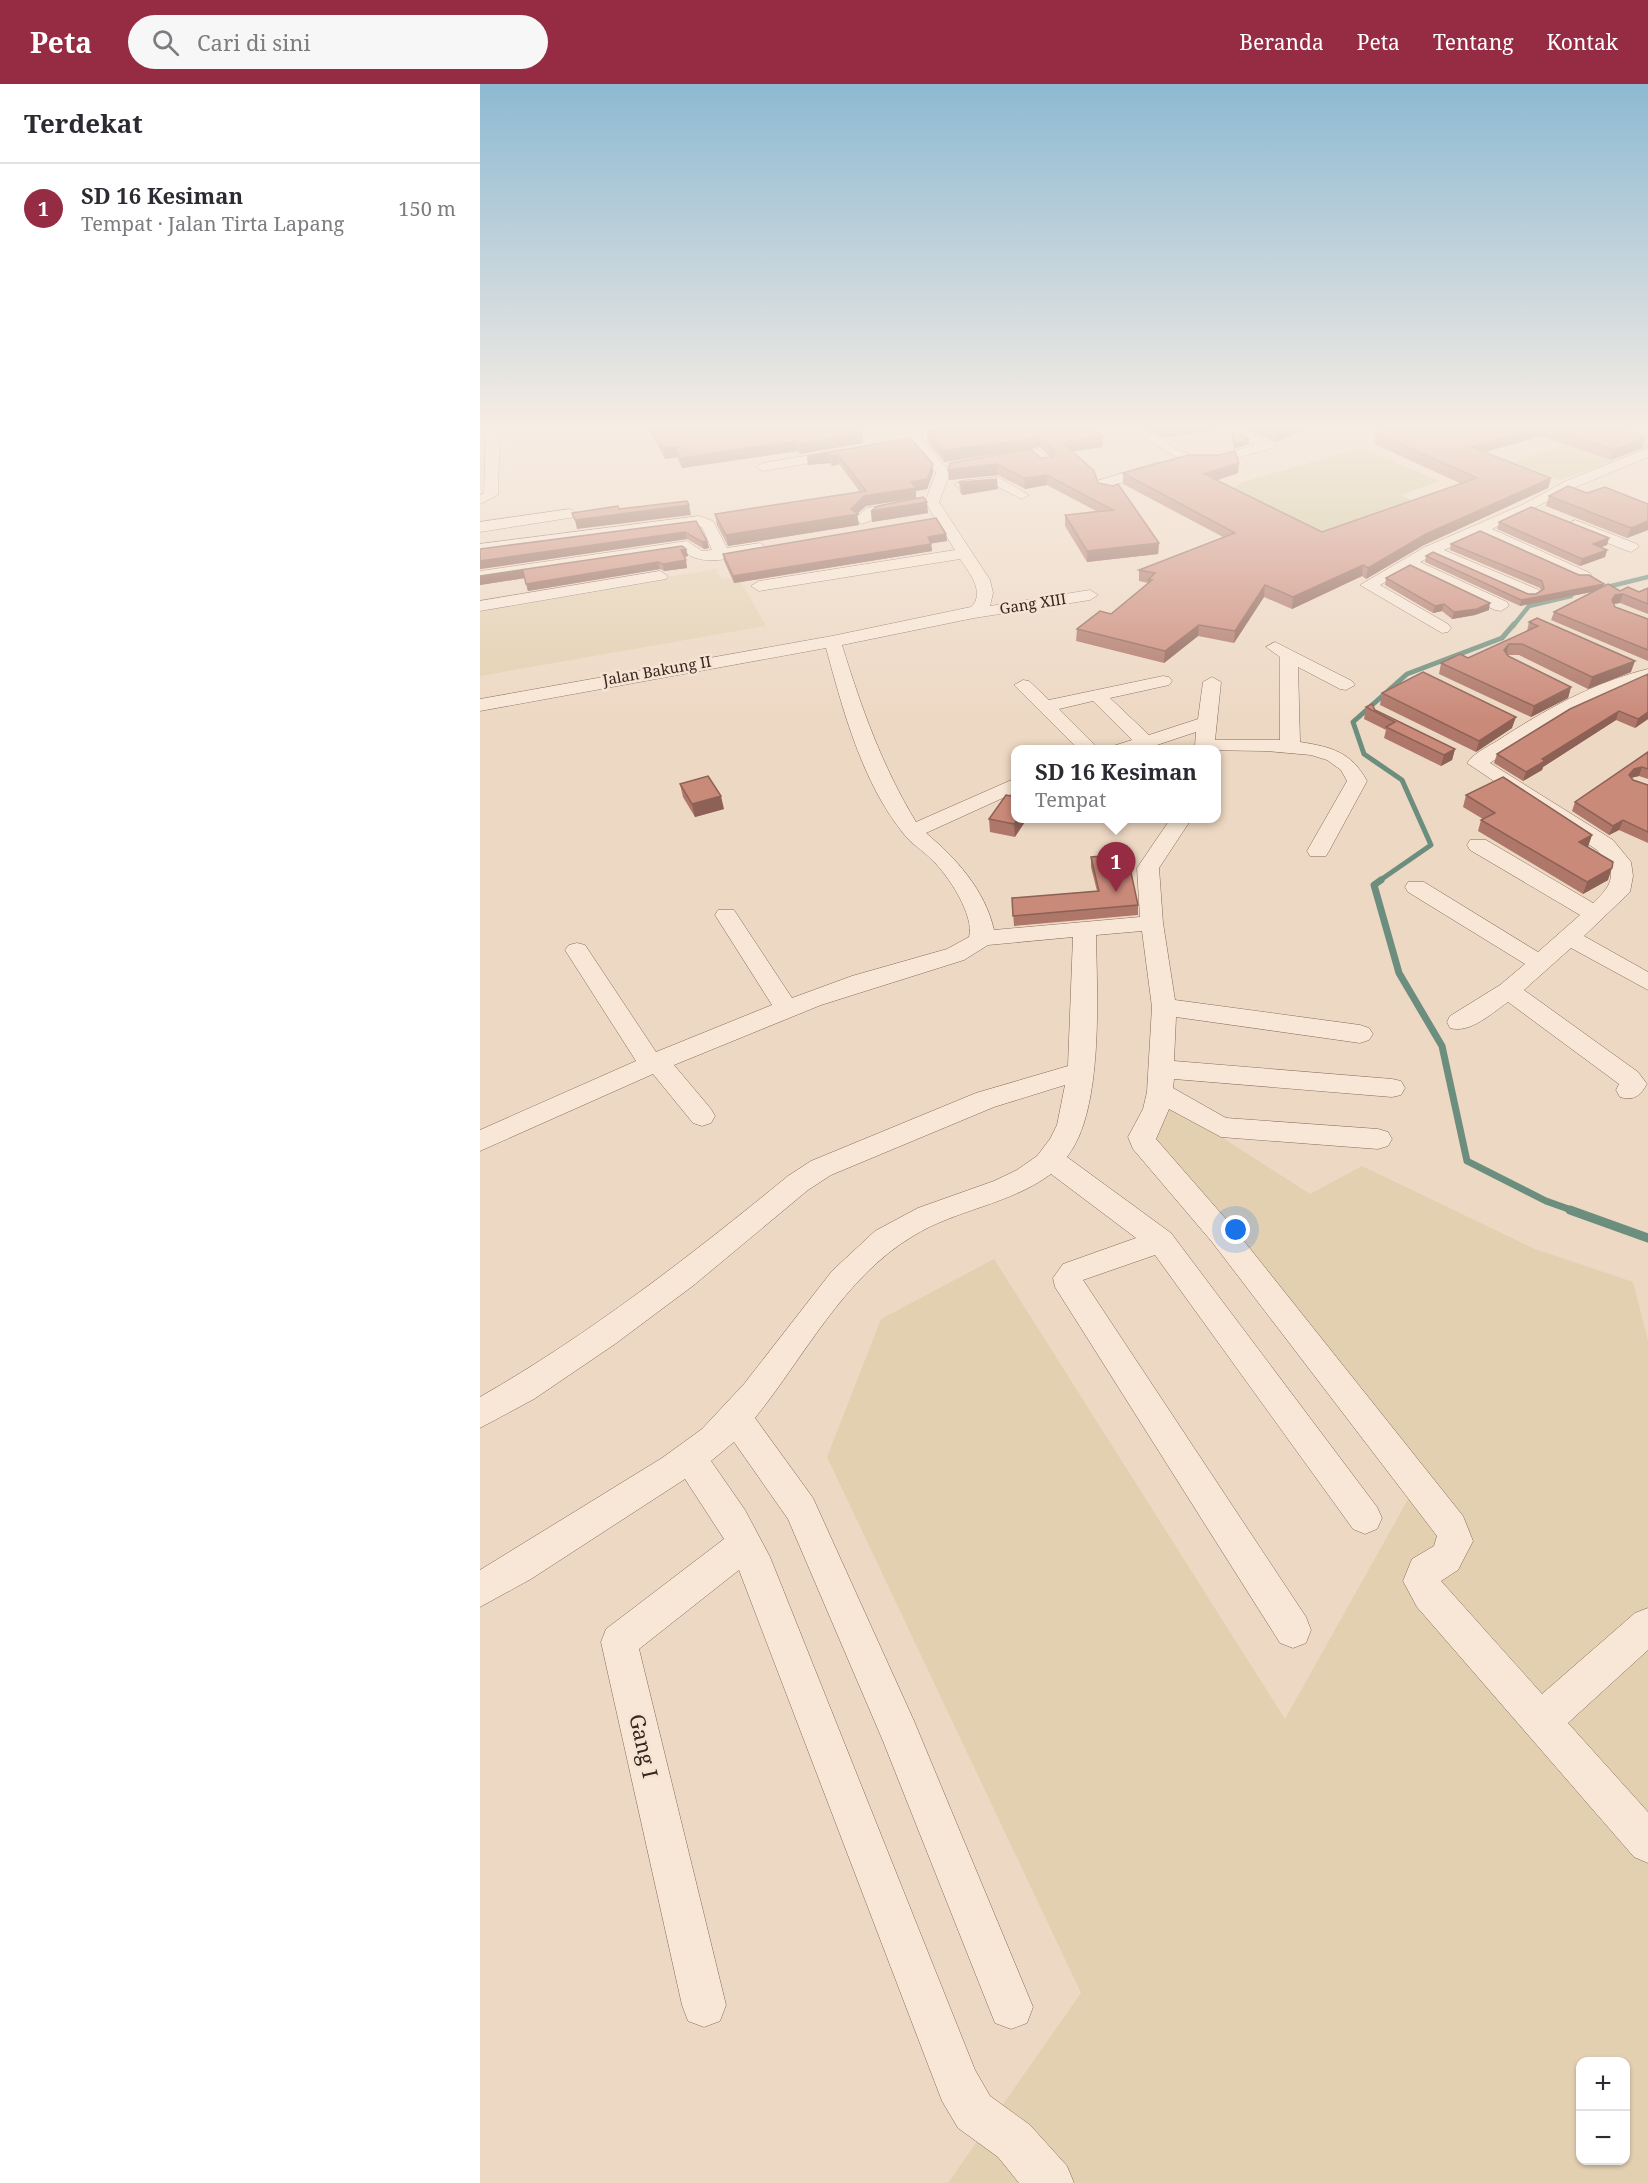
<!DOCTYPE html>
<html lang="id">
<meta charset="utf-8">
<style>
:root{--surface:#fff;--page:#f7f7f7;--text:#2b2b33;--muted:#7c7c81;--line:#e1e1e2;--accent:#952c43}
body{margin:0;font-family:"Noto Serif",serif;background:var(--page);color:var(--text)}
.controls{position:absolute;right:18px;bottom:18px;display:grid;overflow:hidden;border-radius:12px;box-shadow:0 2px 4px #0004}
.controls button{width:54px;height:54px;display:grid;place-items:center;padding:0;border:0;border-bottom:2px solid var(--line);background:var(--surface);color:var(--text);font:30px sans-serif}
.you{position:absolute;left:756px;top:1146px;width:21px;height:21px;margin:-15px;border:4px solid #fff;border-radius:50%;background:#1a73e8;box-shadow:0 0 0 9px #1a73e833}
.badge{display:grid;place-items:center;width:39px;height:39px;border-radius:50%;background:var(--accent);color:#fff;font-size:20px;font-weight:700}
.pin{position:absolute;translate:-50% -50px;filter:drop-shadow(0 2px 3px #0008)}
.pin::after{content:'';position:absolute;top:32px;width:21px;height:18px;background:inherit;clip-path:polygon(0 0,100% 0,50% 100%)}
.popup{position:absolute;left:531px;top:661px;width:210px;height:78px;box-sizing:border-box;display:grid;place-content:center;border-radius:12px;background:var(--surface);filter:drop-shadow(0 2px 4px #0005);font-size:20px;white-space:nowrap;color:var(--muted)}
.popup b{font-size:22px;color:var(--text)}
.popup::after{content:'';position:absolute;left:50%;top:100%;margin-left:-12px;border:12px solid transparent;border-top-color:var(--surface)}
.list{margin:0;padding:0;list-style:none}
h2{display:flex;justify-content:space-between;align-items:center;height:78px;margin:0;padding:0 24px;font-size:26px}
h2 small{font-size:20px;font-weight:400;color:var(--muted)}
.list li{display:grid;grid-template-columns:39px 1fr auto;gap:18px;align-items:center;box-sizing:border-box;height:90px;padding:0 24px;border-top:2px solid var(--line)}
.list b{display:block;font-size:22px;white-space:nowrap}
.list p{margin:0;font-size:20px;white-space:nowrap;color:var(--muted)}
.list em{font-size:20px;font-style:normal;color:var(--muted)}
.icon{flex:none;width:33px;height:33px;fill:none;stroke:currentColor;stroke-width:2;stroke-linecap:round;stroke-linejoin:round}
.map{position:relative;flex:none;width:1168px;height:2099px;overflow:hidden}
header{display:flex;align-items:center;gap:36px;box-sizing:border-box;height:84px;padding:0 30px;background:var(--accent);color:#fff}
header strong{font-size:28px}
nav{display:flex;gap:33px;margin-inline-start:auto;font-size:21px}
.search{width:420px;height:54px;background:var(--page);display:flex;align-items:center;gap:15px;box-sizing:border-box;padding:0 21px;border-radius:33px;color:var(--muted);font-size:22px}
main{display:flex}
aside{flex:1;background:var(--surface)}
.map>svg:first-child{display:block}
.farmland{fill:#e3d0b1;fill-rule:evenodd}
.green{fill:#cbc697}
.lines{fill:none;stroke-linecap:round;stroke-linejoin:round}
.stream-far3{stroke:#6c8e7e;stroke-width:4.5}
.stream-far2{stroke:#6c8e7e;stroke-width:5}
.stream-far1{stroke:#6c8e7e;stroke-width:7}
.stream{stroke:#6c8e7e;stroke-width:9}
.minor-casing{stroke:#87685a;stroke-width:1}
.minor{fill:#f8e7d6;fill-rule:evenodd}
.wall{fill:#ae7769}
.shaded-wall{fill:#8d6155}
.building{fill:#ca8a7a;stroke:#8d6155;stroke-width:1.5}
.labels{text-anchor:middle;stroke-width:5;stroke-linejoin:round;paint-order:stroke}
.far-street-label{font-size:15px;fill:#37251e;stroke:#f5e4d3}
.near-street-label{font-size:21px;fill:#37251e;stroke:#f5e4d3}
</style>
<header>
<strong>Peta</strong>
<div class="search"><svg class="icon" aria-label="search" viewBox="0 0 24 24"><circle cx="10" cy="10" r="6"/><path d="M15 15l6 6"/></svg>Cari di sini</div>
<nav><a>Beranda</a><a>Peta</a><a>Tentang</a><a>Kontak</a></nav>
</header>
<main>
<aside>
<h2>Terdekat<small></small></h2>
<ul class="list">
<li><span class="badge">1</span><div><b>SD 16 Kesiman</b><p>Tempat · Jalan Tirta Lapang</p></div><em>150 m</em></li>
</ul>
</aside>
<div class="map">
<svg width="1168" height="2099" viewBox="0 0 1168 2099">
<rect width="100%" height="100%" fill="#edd8c3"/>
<path class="farmland" d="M236,485L242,495L258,493L286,542L0,592V523Z
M684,1016L830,1110L882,1082L1055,1165L1153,1198L1168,1257V2099H468L601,1909L347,1373L401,1235L514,1175L805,1635L936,1401L663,1059ZM1100,1978H1146V2076H1100Z"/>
<path class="green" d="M1034,342H1168V363L1164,365L1154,361L1110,368L1134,377L1080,396L1034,378L1084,361Z
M881,364L960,397L921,411L934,418L843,448L753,404L760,399Z"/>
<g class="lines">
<path class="stream-far3" d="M1123,504L1168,493
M1033,542L1049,522L1091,512"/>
<path class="stream-far2" d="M899,797L951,761L922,696L884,670L873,638L927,590L1022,554L1034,540"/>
<path class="stream-far1" d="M901,796L894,801L919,889L962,962L987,1077L1066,1117L1094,1127"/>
<path class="stream" d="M1090,1126L1168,1154"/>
<g class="minor-casing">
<path id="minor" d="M6,342H20L18,411L0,420V411L4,409Z
M433,342H450L440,349L441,353L470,389L459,418L510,496L513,509L510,522L610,506L618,511L610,516L494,534L362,561C381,623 402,682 436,738L536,694V708L446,749C476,774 505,806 514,846L660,833L657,784L691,734H712L679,784L683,839L695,916L880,941L889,944L893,950L889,956L880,959L696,933L694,977L912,995L921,997L925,1004L921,1011L912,1013L694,995L693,1004L746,1034L898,1045L908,1048L912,1055L908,1062L898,1065L741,1053L689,1025L676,1055L752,1142L983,1432L993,1457L978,1486L961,1497L1062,1610L1155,1529L1168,1524V1566L1088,1639L1168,1728V1779L1154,1773L937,1523L923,1497L932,1475L954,1462L957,1452L732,1158L653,1065L648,1053L663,1025L667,1008L672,923L662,847L616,851C617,910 624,1027 587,1073L691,1149L897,1423L902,1434L897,1445L885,1450L873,1445L675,1171L603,1196L826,1533L831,1546L826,1559L813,1564L800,1559L575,1203L573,1194L583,1180L656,1154L571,1090C529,1121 477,1125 433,1152C363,1194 325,1272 275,1334L333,1414L434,1637L553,1923L547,1939L531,1945L515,1939L403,1657L308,1435L254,1358L231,1377L265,1426L290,1473L495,1986L510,2012L550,2041L587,2082L594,2099H539L518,2073L478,2044L462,2017L259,1486L159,1565L246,1921L240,1937L224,1943L208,1937L202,1921L121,1558L126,1545L244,1455L205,1395L51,1495L0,1523V1486L182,1374L222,1345L264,1300L352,1187L395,1147L438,1124L514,1097L537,1086L557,1072L570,1055L577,1041L585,1001L514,1023L351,1091L328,1106L214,1201L135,1260L54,1315L0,1344V1313C110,1250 210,1172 308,1092L331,1077L496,1009L588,982L593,853L508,861L484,876L341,921L194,981L231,1025L235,1032L231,1039L222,1042L213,1039L173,990L0,1067V1046L156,977L85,866L89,861L97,859L105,861L176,968L292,921L235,831L238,826H254L312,914L372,892L467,865L489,853C495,832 468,791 453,777C444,767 431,760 423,749C382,698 363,626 346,564L0,627V615L352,552L491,523C506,509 489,488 480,475L279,507L271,502L279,497L475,466L445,418L456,389L427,354L426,348Z
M644,342C674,342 685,364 711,371C731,377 756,366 775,361L734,342H753L795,361L793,364L738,379H707Z
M555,364L571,376V382H561L552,373L519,378L512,374L519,370Z
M1168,364V373L1096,403L1012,445L1110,489L1112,492L1110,495H1098L999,451L964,466L1059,506L1061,510L1053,515L1047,514L952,472L940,478L1027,518L1029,522L1021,527L1015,526L929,485L900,501L968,540L971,544L968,548L962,549L880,501L945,463L1044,420L1086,397Z
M362,366L369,370L367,373L283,387L276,383L283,379Z
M679,378L684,379V385L631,402L640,407L638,410H628L616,404L617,397Z
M518,393L549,411L542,415L516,402L481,405L474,401L481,397Z
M427,418L434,422L432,425L398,431L395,435L382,440L374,435L387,424Z
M90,425L98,430L95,433L0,448V438Z
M219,432L233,437L247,464L280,459L288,464L280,469C256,472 223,485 204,467L0,497V487L207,457L222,467L232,466L222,443L218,442L0,470V460Z
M1095,436L1157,460L1159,463L1151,468L1145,466L1090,444L1087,441Z
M180,487L188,492L186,495L0,527V517Z
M795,558L872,597L875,601L866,606L860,605L818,583L820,658C852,663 871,668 887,697L849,767L846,772H830L827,767L867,697L861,686L847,676L831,671L786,667L718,666L715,662L716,648L662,666H631L633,662L652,656L613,617L579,625L620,666H599L534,601L543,596L549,597L569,616L683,592L689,593L692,597L689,601L630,614L669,651L718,635L723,598L732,593L741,598L735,656H800V573L786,563Z
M1168,585V596C1111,615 1060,645 1010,679L1133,756L1151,778L1153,792L1150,808L1104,852L1168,888V906L1091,864L1044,906L1158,988L1167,1000C1160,1012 1154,1017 1140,1013L1136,1006L1139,1000L1028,918C1012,929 990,950 970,944L967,938L970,932L1020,901L1045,880L928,808L925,803L928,798H944L1058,868L1100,831L990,766L987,761L990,756H1006L1113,819C1135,799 1137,788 1117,766L987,679C994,669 1007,663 1017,657C1063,627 1114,598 1168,585Z"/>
</g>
<use href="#minor" class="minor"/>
</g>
<path class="wall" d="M167,342H246L247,344L383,359L320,370L318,367L202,384L197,373L185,375Z
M612,342L623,363L592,367L618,399L679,459L678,470L607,478L585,442V431L616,427L567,401L545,405L518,391L469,396L468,386L570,373L560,363L464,378L447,357V347Z
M654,342H736V345L683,354L664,343Z
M758,342H836L795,358Z
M921,342H1146L1145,347L1162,364L1131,376L1060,352L1005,368L1071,394L1068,404L944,461L886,495L882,492L812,525L784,513L754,559L718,552L684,579L596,557L597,545L631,530L668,500V499L659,497V486L743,453L643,400V389L759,379L758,389L737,396L842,448L982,400L894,360L896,349Z
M752,347L769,360L754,365L751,352Z
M430,354L453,389L447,405L436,407V414L448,429L392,438L391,427L436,414L386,422L377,430L379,441L248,462L237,441L235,430L380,408L359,380L352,382L350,379L328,381L327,372Z
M479,398L518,405L482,411L480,408Z
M1069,412L1168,420V446L1147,454L1066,422Z
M216,437L227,457L229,464L224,465L207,455L0,485V465Z
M1019,438L1129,454L1127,461L1121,463L1127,466L1125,473L1100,482L1017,445Z
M466,450L467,457L451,459L452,467L254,499L244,477L243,470Z
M971,460L1140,507L1159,508L1168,504V530L1140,519L1133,520L1135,523L1168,535V577L1071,536L1074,528L1112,508L1040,522L945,478L946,472L1048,510H1056L1061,507L1060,504L970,466Z
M206,465L208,472L204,473L207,484L184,487L180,485L48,507L45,494L0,501V492Z
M906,494L1009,526L995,531L972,535L962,527L953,529L905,501Z
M1049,538L1151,588L1108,605L1039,571H1027L1091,603L1088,614L1051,633L959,590L961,579L988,574L1047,547Z
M1168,590V635L1155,644L1136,636L1063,683L1062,686L1043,697L1014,679L1017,670Z
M902,609L1032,644L996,668L900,621Z
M886,623L895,626L975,665L972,676L961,682L904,654L906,646L884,635Z
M1168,668V695L1159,692L1151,694L1153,696L1168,701V759L1139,746L1129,751L1092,727L1095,718Z
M200,700L244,725L215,733L203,713Z
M986,711L1112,751L1107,763L1128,796L1103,810L998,747L1001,736L1003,735L983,723Z
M536,713L535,753L510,748L509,735Z
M611,773L658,821V831L534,842L532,814L617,807L611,783Z"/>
<path class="shaded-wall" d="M691,342H736V345L683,354V343Z
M811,342H836L795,358L796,348Z
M1060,342H1063L1060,352L989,373L991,363Z
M382,349L383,359L320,370L319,360Z
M623,352V363L582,369V358Z
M560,353V363L464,378L463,367Z
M1165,354L1162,364L1131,376L1134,366Z
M769,355V360L754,365V360Z
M317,357L318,367L202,384L200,374Z
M195,363L197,373L185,375L183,365Z
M348,369L350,379L328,381L327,372Z
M358,371L359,380L352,382L351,372Z
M759,379L758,389L724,401V390Z
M453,380V389L447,405L436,407V414L386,422L377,430L379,441L248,462L246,451L371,425L384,412L431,398Z
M517,380L518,391L469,396L468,386Z
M567,391V401L545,405L544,394Z
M1071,394L1068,404L944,461L886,495L888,484L946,450Z
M517,395L518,405L482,411L481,400Z
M447,418L448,429L392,438L391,427Z
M209,421L211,431L97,445L95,436Z
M1168,437V446L1147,454L1151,444Z
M205,448L207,455L0,485V477Z
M466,450L467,457L448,460V453Z
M1129,454L1127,461L1111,467L1113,460Z
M227,457L229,464L224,465L222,458Z
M679,459L678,470L607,478V467Z
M451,460L452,467L254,499L253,492Z
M206,465L208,472L203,473L201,466Z
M1127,466L1125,473L1100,482L1102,475Z
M206,476L207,484L184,487L183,480Z
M178,478L180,485L48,507L46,500Z
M883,481L882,492L812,525L813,513Z
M43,487L45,494L0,501V493Z
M1124,500L1122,506L1040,522L1041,516Z
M785,501L784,513L754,559L755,547Z
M1143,510L1140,519L1133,520L1132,516L1135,511Z
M1010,519L1009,526L995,531L972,535L974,528Z
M964,520L962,527L953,529L955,522Z
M719,541L718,552L684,579L685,567Z
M1029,560L1026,571L1024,566Z
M1155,577L1151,588L1108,605L1112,593Z
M1091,603L1088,614L1051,633L1054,622Z
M1139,627L1136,636L1063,683L1062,686L1043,697L1046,688L1062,675Z
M1168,628V635L1155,644L1158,635Z
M1036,633L1032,644L996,668L999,657Z
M975,665L972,676L961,682L964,671Z
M1162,683L1159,692L1150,694L1149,691L1154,685Z
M241,712L244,725L215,733L212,720Z
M538,735H547L535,753L534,740Z
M1143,736L1139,746L1129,751L1133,742Z
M1112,751L1108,763L1095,770L1099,758Z
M1132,784L1128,796L1103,810L1107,798Z"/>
<path class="building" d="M170,342H246L247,344L257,342H376L382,349L319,360L317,357L200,374L195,363L183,365Z
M480,342H612L623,352L582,358L614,387L618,399L633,402L638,400L679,459L607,467L585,431L633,426L567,391L544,394L517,380L468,386L470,379L551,365L561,374L573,373L575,367L560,353L463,367L447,347Z
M782,342H811L796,348Z
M921,342H1060L991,363L1071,394L946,450L888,484L883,481L813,513L785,501L755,547L719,541L685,567L597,545L620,527L631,530L672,496H668L675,489L659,486L755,449L643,389L708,371H739L755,367L759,379L724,390L842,448L997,394L896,349Z
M1065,342H1146L1138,345L1165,354L1134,366Z
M752,347L769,355L754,360Z
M430,354L453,380L447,395L431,398L436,404L384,412L371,425L378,430L246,451L235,430L386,407L358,371L351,372L348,369L327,372Z
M517,395L481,400L479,398Z
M1088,402L1107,409L1125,403L1168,420V437L1151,444L1069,412Z
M443,413L447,418L391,427L398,422Z
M207,417L209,421L95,436L92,429L138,422L139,425Z
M1051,423L1129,454L1113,460L1127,466L1102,475L1019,438Z
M456,434L466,450L448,453L451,460L253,492L243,470Z
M216,437L227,457L222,458L205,448L0,477V465Z
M1000,447L1099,491H1109L1124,500L1041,516L946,472L953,468L1048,510H1056L1064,505L1062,497L971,460Z
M202,462L206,465L201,466L206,476L183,480L178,478L46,500L43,487L0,493V492Z
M930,481L1010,519L997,525L974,528L964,520L955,522L906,494Z
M1128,500L1140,507L1148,503L1159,508L1168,504V520L1143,510L1135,511L1132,516L1135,523L1168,535V566L1074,528Z
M1057,534L1155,577L1112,593L1042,560H1029L1024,566L1028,572L1091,603L1054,622L961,579L980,570L988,574L1058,542L1049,538Z
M943,588L1036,633L999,657L902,609Z
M1168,590V628L1158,635L1139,627L1062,675L1065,677L1046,688L1017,670L1090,625Z
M892,620L895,626L975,665L964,671L906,643L915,638L886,623Z
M1168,668V685L1162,683L1154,685L1149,691L1153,696L1168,701V748L1143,736L1133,742L1095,718Z
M228,692L241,712L212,720L200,700Z
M1023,693L1112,751L1099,758L1133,778L1132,784L1107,798L1001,736L1015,729L986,711Z
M526,711L536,713V735H538L534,740L509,735Z
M647,770L658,821L533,832L532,814L619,807L611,773Z"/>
<linearGradient id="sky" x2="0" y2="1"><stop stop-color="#8db9d2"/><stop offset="0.54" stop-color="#f7ede4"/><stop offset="1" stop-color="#f7ede4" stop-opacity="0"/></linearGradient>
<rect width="1168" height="636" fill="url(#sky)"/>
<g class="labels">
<g class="far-street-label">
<text transform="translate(553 520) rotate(-9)" y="5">Gang XIII</text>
<text transform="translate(177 587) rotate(-10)" y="5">Jalan Bakung II</text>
</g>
<g class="near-street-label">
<text transform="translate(163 1662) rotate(77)" y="7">Gang I</text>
</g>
</g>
</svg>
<div class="controls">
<button>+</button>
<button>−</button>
</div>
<div class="you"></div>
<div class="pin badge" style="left:636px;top:808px">1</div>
<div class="popup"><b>SD 16 Kesiman</b>Tempat</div>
</div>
</main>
